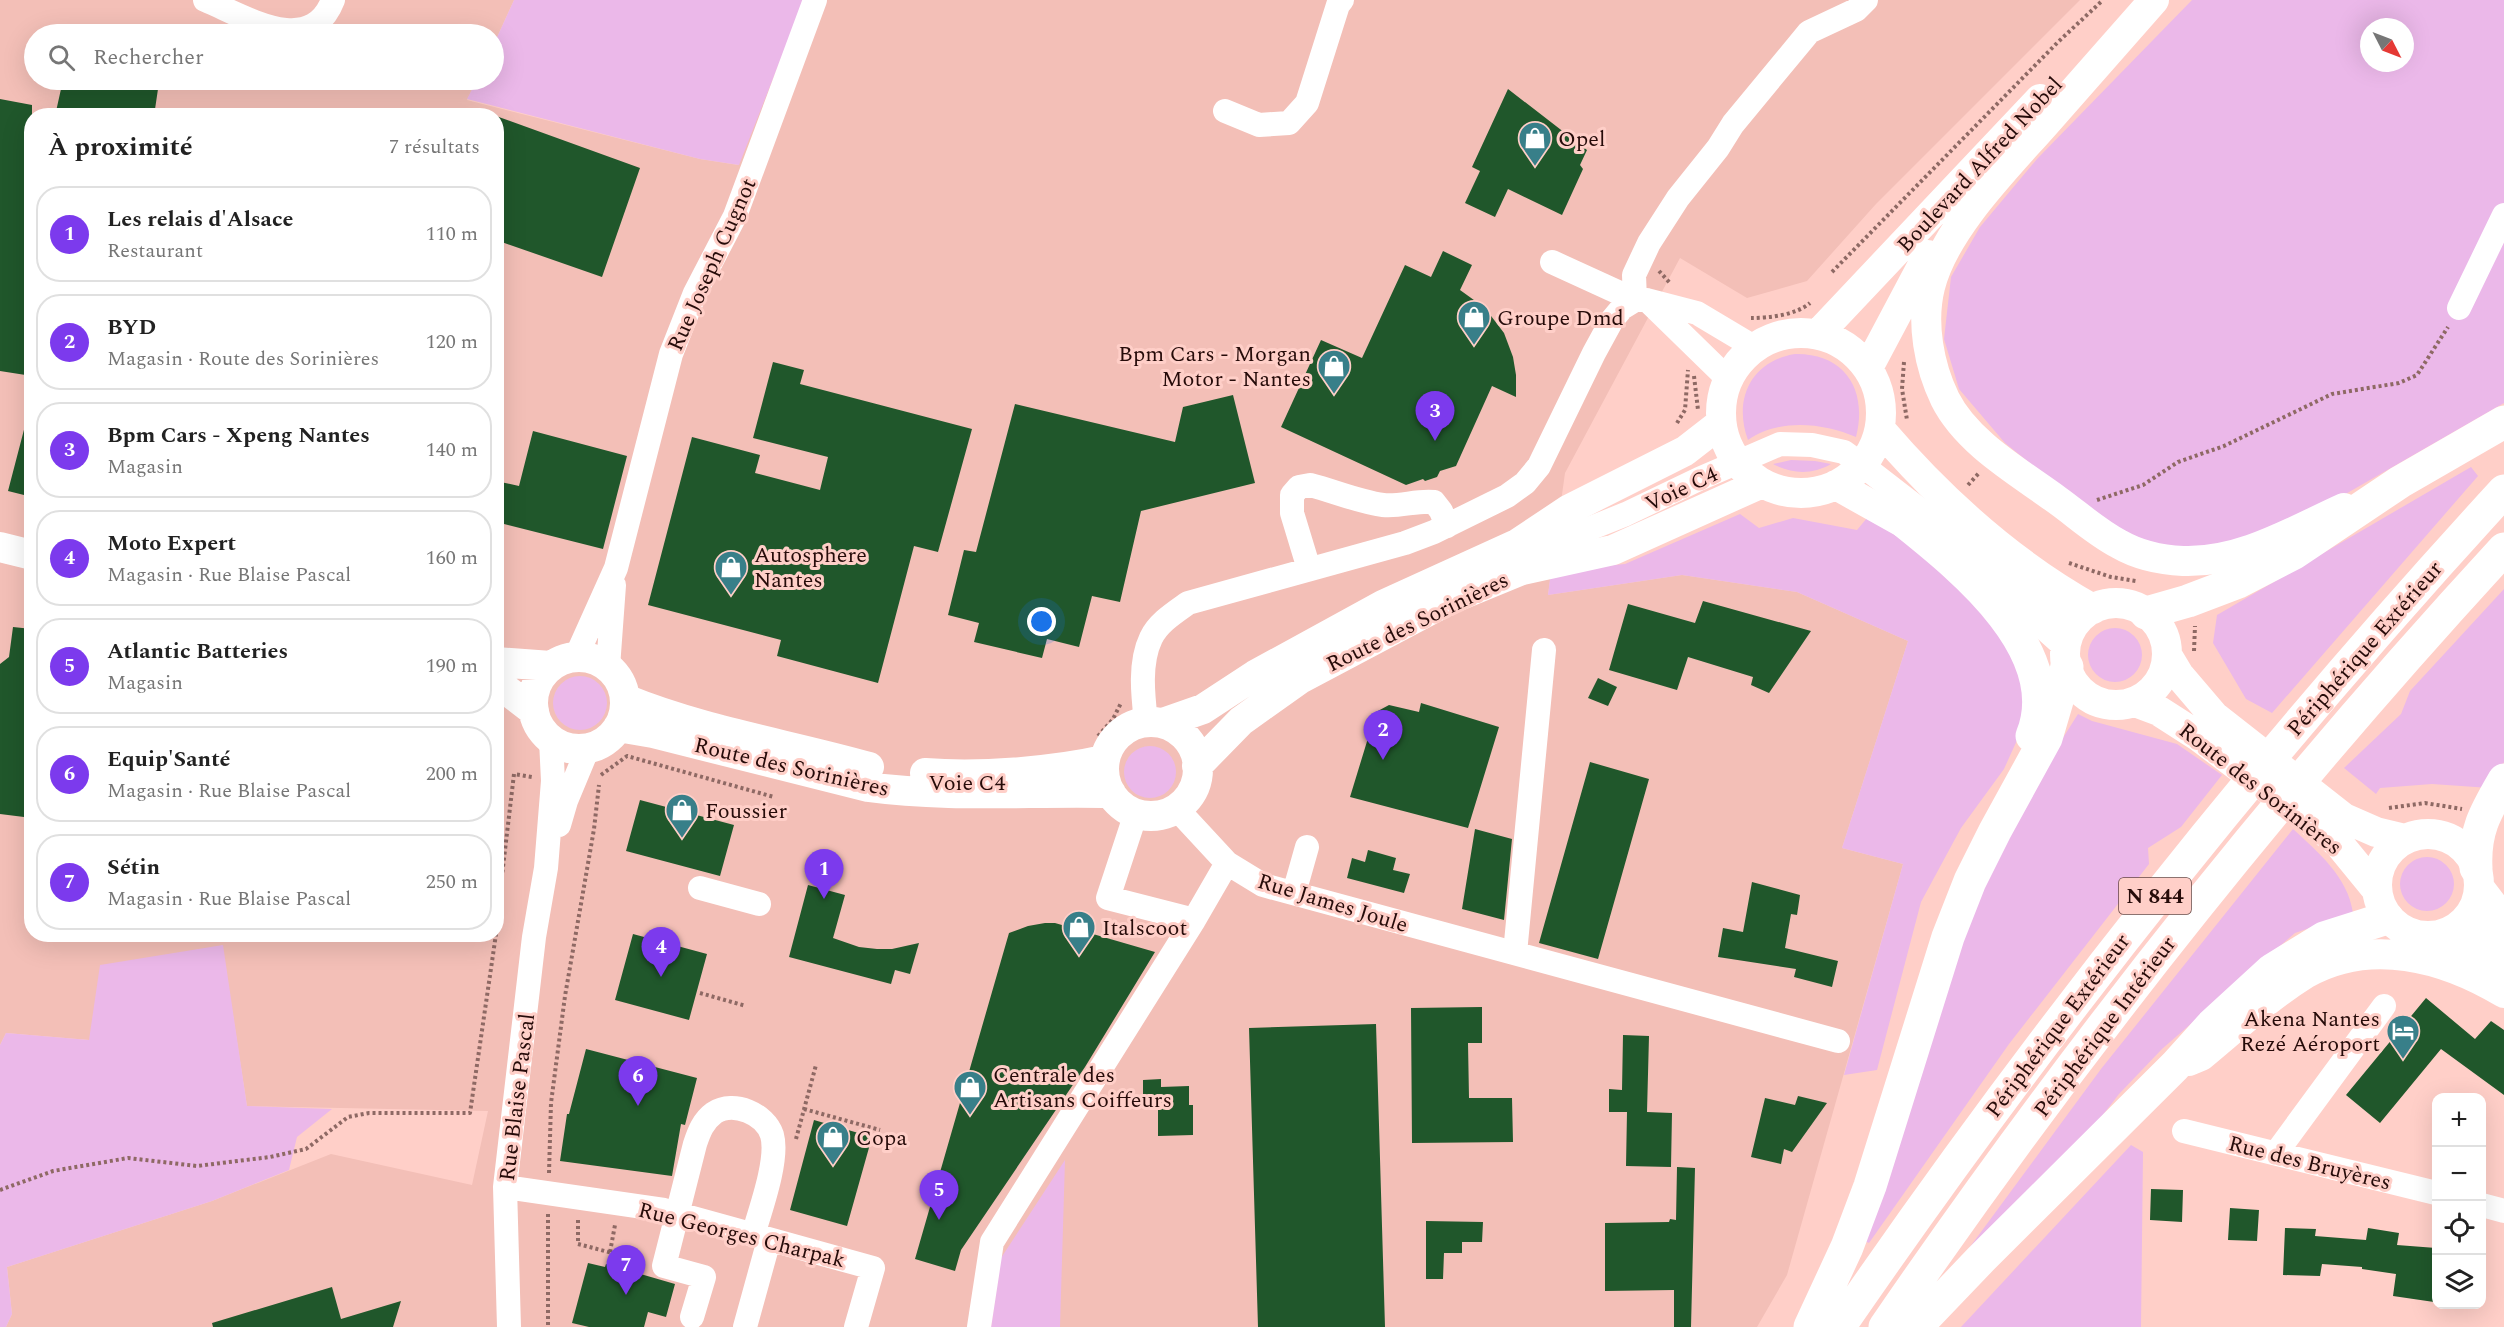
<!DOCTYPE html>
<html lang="fr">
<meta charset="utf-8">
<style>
:root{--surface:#fff;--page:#f2f2f2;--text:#222;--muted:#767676;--line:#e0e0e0;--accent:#7c3aed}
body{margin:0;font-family:Spectral,serif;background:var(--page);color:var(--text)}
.controls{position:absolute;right:18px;bottom:18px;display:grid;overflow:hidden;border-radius:12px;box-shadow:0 6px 24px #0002}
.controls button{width:54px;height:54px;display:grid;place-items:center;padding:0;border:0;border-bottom:2px solid var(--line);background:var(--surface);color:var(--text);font:30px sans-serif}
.compass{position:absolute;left:2360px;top:18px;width:54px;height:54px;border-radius:50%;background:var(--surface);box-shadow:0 6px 24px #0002;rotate:132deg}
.you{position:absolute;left:1042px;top:622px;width:21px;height:21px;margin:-15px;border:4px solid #fff;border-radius:50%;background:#1a73e8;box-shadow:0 0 0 9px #1a73e833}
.badge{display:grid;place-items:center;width:39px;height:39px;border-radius:50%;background:var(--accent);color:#fff;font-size:20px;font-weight:700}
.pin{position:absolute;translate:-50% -50px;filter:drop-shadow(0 2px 3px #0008)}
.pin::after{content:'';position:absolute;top:32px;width:21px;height:18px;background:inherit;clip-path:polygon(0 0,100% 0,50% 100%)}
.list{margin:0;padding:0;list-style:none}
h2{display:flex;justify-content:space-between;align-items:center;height:78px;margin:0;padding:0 24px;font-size:26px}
h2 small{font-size:20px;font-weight:400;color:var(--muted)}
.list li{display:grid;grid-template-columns:39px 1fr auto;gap:18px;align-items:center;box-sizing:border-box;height:96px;margin:0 12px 12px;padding:0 12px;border:2px solid var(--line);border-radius:24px}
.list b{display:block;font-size:22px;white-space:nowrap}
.list p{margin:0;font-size:20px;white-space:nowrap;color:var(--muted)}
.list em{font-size:20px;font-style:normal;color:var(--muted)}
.icon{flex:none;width:33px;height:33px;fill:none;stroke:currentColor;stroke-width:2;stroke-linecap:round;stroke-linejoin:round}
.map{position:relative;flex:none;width:2504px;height:1327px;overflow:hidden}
.search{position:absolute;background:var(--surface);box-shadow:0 6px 24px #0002;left:24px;top:24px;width:480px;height:66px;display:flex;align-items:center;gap:15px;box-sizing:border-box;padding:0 21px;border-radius:33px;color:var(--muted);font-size:22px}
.panel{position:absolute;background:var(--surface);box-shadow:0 6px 24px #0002;left:24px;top:108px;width:480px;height:834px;border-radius:24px}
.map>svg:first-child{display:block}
.built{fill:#f3bfb7;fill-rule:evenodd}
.green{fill:#ebb8e9;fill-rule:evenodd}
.building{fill:#20572b}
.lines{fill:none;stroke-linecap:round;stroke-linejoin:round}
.path{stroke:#8e6964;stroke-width:4;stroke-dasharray:3 3;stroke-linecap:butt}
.minor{stroke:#fff;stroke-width:24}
.major{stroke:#fff;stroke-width:30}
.highway{stroke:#fff;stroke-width:33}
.labels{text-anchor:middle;stroke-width:6;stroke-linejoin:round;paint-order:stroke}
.shield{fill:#ffcfc8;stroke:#674642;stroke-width:1.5}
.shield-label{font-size:21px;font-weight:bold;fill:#260b09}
.poi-label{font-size:22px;fill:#260b09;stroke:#ffcfc8;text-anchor:start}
.street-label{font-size:22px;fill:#260b09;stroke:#ffcfc8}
</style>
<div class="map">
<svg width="2504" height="1327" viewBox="0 0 2504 1327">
<rect width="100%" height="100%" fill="#ffcfc8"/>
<path class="built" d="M0,0H514L494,44V34H34V80H477L467,100L700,159L738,165L804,0H2080L1876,204L1807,281L1747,298L1680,258L1565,473L1548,595L1682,575L1797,592L1908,641L1842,848L1903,864L1787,1275L1757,1327H6L12,1314L7,1267L212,1201L331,1154L472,1185L488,1111L247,1106L222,945L90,1040L6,1033L0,1045ZM32,116H496V934H32Z"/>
<path class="green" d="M514,0H804L739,165L700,159L467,99L477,80H494V44Z
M2192,0H2504V403L2316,511L2231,549L2141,547L2096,517L2005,443L1959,389L1944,339L1951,277L1980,227L2037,159ZM2369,27H2405V63H2369Z
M1795,354C1845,353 1868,390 1856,437C1823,423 1780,418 1748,440C1733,399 1751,361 1795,354Z
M1791,460L1815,461L1831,464C1812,475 1792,474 1773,464Z
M2471,467L2478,476L2272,713L2246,699L2213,643L2217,615Z
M1740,514L1759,528L1793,518L1857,530L1867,518L1903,537L1993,618L2024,677L2023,727L2004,769L1961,828L1921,902L1877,1070L1844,1075L1903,864L1842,848L1908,641L1797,592L1682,575L1548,595L1551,571L1625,564Z
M2504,589V762L2490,788L2432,784L2380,788L2376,794L2344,768L2401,714L2410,691Z
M2088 655a27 27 0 1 1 54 0a27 27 0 1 1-54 0Z
M553 703a27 27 0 1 1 54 0a27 27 0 1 1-54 0Z
M2078,714L2092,721L2177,744L2222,775L2181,827L2148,848L2149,864L2009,1044L1869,1243L1862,1240L1953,946L2015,814Z
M1124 772a26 26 0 1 1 52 0a26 26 0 1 1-52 0Z
M2293,829C2318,852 2348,877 2353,913L2295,933L2162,1049L2119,1094L2069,1159L1964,1255L2101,1069Z
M2400 884a27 27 0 1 1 54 0a27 27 0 1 1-54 0Z
M223,945L247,1106L332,1109L297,1137L289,1170L212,1201L7,1267L12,1314L6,1327H0V1045L6,1033L89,1040L100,965Z
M2131,1145L2143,1152L2141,1327H1961Z
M1065,1160L1060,1327H991L1001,1258Z"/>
<path class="building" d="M63,80H106L158,89L154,116H55Z
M1508,89L1587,150L1580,165L1583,169L1562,215L1508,189L1495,217L1465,203L1480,171L1472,167Z
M0,99L32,105V376L0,371Z
M496,116L640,168L602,277L496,240Z
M1443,251L1472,265L1460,290L1485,308L1504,333L1513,357L1516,375V397L1492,386L1456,466L1440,471L1437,477L1425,481L1423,479L1406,485L1281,427L1321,340L1362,358L1405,265L1431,277Z
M773,362L804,370L800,384L972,429L938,552L914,546L878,683L777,656L781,640L648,605L692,437L760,455L755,473L820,490L828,457L753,438Z
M1233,395L1255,483L1141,511L1120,602L1092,596L1079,647L1047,639L1042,658L974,642L979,623L948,615L964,550L976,552L1015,404L1175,442L1183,407Z
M26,422L32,423V497L8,491Z
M533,431L627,456L603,549L496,522V481L519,486Z
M1703,601L1811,631L1769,693L1751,685L1753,677L1688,657L1677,690L1609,670L1628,604L1695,623Z
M13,627L32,629V818L0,814V664L9,657Z
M1598,678L1617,687L1608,706L1588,698Z
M1421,703L1499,727L1468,828L1350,797L1376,712L1389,705L1419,712Z
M1590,762L1649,779L1598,959L1539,943Z
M640,800L734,825L720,876L626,851Z
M1475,829L1512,839L1504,920L1462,909Z
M1368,850L1396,858L1393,870L1410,874L1404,893L1347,878L1352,858L1365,862Z
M1752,882L1800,895L1797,915L1791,914L1785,948L1838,961L1832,987L1794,977L1796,969L1718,957L1723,928L1743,932Z
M808,885L845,895L833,938L859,947L877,949H892L919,943L910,974L895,970L891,984L789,957Z
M1045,923H1055L1155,952L1085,1067L961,1250L955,1271L915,1259L1009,933L1028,926Z
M633,934L707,954L689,1020L615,1000Z
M2426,998L2475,1039L2491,1021L2504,1030V1095L2441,1049L2380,1123L2346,1095Z
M1482,1007V1043H1468L1469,1098H1512L1513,1142L1412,1143L1411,1008Z
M1376,1024L1385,1327H1258L1249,1028Z
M1623,1035L1649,1036L1647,1112L1672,1113L1671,1167L1626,1166L1627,1112H1609V1089L1622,1090Z
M586,1049L697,1078L685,1125L681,1124L672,1176L560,1161L567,1114H569Z
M1161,1079V1087L1189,1086V1105H1193V1135L1158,1136V1106H1143V1080Z
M1798,1096L1827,1103L1792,1152L1784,1149L1781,1164L1751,1157L1765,1098L1795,1105Z
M814,1120L872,1137L847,1226L790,1210Z
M1677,1167L1695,1168L1691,1327H1674V1290L1605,1291V1223L1669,1222L1670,1219L1676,1220Z
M2151,1189L2183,1190L2182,1222L2150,1220Z
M2230,1208L2259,1210L2257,1241L2228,1240Z
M1426,1221L1483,1222L1482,1242H1462V1253H1444L1443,1279H1426Z
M2285,1228L2316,1229L2315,1236L2366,1240L2368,1228L2399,1233L2397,1245L2436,1248L2434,1302L2393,1296L2396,1274L2362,1269V1267L2322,1264L2320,1276L2283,1275Z
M588,1263L605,1267L606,1264L675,1284L666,1317L648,1312L644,1327H589L572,1323Z
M332,1287L341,1319L401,1301L393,1327H213L212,1323Z"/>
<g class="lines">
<path class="path" d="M1659,271L1670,283
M1832,272L2058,42L2103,0
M1751,318C1769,318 1796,315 1810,303
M1904,362L1902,389L1907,420
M1694,376L1698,410
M1677,423L1685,410L1688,370
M1968,485L1979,473
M2097,500L2143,485L2178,462L2224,446L2332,394L2399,383L2417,375L2448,327
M2069,563L2111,577L2136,581
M2194,651L2195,626
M1098,736L1113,719L1121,703
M601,775L627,756L774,797
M2389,808L2425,803L2462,809
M496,926L514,774L532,777
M700,993L746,1006
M804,1109L880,1130
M796,1139L816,1065
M549,1173L551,1103L565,996L594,829L599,785
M0,1190L53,1171L128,1158L197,1166L270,1157L306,1149L348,1117L369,1113H470L496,934
M548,1214V1327
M578,1220V1244L643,1261
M610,1252L615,1225"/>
<path class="minor" d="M205,0C244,16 310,59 333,0
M1225,111L1259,125L1289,123L1307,103L1338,5L1342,0
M1552,262L1635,300
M1635,300L1634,275L1649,243L1678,198L1718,148L1733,124L1809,32L1856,10L1866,0
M2459,308L2504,215
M1728,379L1647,300L1697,313L1754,347
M1506,562L1626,514L1699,479L1780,444L1812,445L1844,452L1862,465L1999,571L2074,625
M1309,569L1292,513V495L1299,487L1310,485C1334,491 1359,502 1383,505C1400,507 1417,500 1434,502L1441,511L1447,526
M576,657L616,568L671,354L695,293L735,216L815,0
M608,667L614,585
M1146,722C1143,696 1139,663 1151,638C1158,623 1174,613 1188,603L1405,543L1434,532L1507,496L1525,483L1539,466L1594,353L1612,320L1622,308L1635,300H1647
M1176,808L1227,863L1263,885L1838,1041
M1136,813L1108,898L1194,920L1227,863
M559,825L566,801L588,748
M700,888L759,904
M1294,893L1307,847
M2470,915L2504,953
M1515,953L1544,650
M2184,1131L2436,1193
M2276,1153L2384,1006
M505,1187L664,1210L873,1268L856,1327
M2482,1205L2504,1211
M692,1317L704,1277L664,1266L695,1144C699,1132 703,1121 714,1113C734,1100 765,1114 772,1135C779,1159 760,1211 753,1235
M509,1327L505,1187L534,937L546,868L553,781L551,740
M745,1327L769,1240
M979,1327L992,1242L1194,920"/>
<path class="major" d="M2154,0C2117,42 2081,83 2044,125C2005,169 1944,230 1930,287C1921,323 1929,366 1945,399C1967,443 2019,472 2057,500C2078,515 2096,532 2119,544C2138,555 2161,560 2183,561C2241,563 2293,531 2344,508
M1721 413a80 80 0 1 1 160 0a80 80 0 1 1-160 0Z
M1819,333L2040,99
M1868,368L1928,255
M1880,429C1940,499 2012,564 2093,609
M1836,485L1927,536
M0,547L32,555
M1974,569L2028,610L2066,644
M2065 654a51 51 0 1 1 102 0a51 51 0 1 1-102 0Z
M2167,655L2179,675L2214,716L2344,818L2376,832L2405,839
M533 703a46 46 0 1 1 92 0a46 46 0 1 1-92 0Z
M496,662L551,666
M496,682L534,711
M625,699C703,731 788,744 869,767
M2135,702L2159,711L2198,736L2329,835L2340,845L2376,889
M1104 769a47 47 0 1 1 94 0a47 47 0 1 1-94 0Z
M1163,723L1203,709L1255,675L1383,605L1517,544L1568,510L1685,451L1721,423
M618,727L653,733L868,787C949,798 1029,791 1111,793
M1197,766L1241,721L1300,679L1451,599L1522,570L1613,550L1762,483
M925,773C979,777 1051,772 1104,760
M2377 885a51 51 0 1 1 102 0a51 51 0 1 1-102 0Z
M2479,887L2504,920
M2444,934L2459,943L2504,978
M2189,1061L2201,1056C2235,1028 2268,997 2305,974C2370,937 2444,957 2504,993"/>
<path class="highway" d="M1907,524C1963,569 2066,652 2032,736
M2146,613L2188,601L2238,582L2294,553L2400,482L2504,422
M2476,868C2474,830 2486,811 2504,780
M1810,1327L1847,1247L1870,1186L1948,937L1970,881L1995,831L2046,738L2067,667
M1839,1327C2042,1032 2261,755 2504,491
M1885,1327C2073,1053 2279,793 2504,549
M1916,1327L1981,1259L2175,1066L2212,1025L2272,970L2324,938L2387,918"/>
</g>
<defs>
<g id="shop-pin" transform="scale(1.725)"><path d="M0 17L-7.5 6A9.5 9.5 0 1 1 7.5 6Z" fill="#387f89" stroke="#ffcfc8"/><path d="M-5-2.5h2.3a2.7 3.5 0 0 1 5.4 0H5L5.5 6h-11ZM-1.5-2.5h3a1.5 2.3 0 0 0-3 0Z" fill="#fff"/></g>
<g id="hotel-pin" transform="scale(1.725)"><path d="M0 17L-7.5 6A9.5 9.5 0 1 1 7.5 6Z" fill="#387f89" stroke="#ffcfc8"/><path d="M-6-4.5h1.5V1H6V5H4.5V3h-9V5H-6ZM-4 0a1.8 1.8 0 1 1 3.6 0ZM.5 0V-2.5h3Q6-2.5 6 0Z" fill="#fff"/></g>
</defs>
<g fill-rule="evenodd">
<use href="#shop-pin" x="1535" y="138"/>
<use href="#shop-pin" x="1474" y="317"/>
<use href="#shop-pin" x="1334" y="366"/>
<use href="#shop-pin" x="731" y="567"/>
<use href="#shop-pin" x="682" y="810"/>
<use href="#shop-pin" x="1079" y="927"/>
<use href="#hotel-pin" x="2403" y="1031"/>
<use href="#shop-pin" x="970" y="1087"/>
<use href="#shop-pin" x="833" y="1137"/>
</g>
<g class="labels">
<rect class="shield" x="2119" y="878" width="72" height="36" rx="4.5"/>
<g class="shield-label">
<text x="2155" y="903">N 844</text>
</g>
<g class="poi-label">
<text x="1558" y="146">Opel</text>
<text x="1497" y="325">Groupe Dmd</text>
<text x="1311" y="361" text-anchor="end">Bpm Cars - Morgan<tspan x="1311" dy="25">Motor - Nantes</tspan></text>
<text x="754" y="562">Autosphere<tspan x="754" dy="25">Nantes</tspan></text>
<text x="705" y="818">Foussier</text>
<text x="1102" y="935">Italscoot</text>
<text x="2380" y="1026" text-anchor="end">Akena Nantes<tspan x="2380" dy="25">Rezé Aéroport</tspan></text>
<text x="993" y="1082">Centrale des<tspan x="993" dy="25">Artisans Coiffeurs</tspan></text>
<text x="856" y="1145">Copa</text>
</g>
<g class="street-label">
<text transform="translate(1979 164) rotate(-47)" y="8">Boulevard Alfred Nobel</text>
<text transform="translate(711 264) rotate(-66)" y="8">Rue Joseph Cugnot</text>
<text transform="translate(1681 488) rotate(-25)" y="8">Voie C4</text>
<text transform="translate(1417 621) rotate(-26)" y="8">Route des Sorinières</text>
<text transform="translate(2364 648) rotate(-49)" y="8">Périphérique Extérieur</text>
<text transform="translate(792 766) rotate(13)" y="8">Route des Sorinières</text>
<text x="967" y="790">Voie C4</text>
<text transform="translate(2261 788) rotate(38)" y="8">Route des Sorinières</text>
<text transform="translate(1333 902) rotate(17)" y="8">Rue James Joule</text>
<text transform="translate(2057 1025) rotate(-53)" y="8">Périphérique Extérieur</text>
<text transform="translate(2104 1026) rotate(-53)" y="8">Périphérique Intérieur</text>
<text transform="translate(516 1097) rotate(-83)" y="8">Rue Blaise Pascal</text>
<text transform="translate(2310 1162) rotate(14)" y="8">Rue des Bruyères</text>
<text transform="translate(742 1234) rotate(14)" y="8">Rue Georges Charpak</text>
</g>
</g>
</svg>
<div class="controls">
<button>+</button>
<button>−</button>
<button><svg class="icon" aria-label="locate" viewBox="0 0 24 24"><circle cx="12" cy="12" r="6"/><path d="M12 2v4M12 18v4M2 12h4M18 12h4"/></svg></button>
<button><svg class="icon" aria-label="layers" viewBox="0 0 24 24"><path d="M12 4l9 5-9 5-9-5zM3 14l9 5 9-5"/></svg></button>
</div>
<svg class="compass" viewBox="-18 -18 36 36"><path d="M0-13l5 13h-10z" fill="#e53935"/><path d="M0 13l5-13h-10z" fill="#767676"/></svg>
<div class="you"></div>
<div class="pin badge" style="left:824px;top:899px">1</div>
<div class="pin badge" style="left:1383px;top:760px">2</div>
<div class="pin badge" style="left:1435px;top:441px">3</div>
<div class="pin badge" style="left:661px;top:977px">4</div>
<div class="pin badge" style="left:939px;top:1220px">5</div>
<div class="pin badge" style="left:638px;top:1106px">6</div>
<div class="pin badge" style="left:626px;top:1295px">7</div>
<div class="search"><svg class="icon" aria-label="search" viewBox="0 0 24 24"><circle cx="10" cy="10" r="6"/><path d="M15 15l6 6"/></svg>Rechercher</div>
<section class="panel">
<h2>À proximité<small>7 résultats</small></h2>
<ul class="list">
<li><span class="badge">1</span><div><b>Les relais d'Alsace</b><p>Restaurant</p></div><em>110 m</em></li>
<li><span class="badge">2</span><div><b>BYD</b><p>Magasin · Route des Sorinières</p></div><em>120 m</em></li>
<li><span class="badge">3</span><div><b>Bpm Cars - Xpeng Nantes</b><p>Magasin</p></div><em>140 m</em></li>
<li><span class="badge">4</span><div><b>Moto Expert</b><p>Magasin · Rue Blaise Pascal</p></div><em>160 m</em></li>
<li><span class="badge">5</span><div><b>Atlantic Batteries</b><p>Magasin</p></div><em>190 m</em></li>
<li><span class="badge">6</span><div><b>Equip'Santé</b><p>Magasin · Rue Blaise Pascal</p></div><em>200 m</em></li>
<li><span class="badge">7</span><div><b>Sétin</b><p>Magasin · Rue Blaise Pascal</p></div><em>250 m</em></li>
</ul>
</section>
</div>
